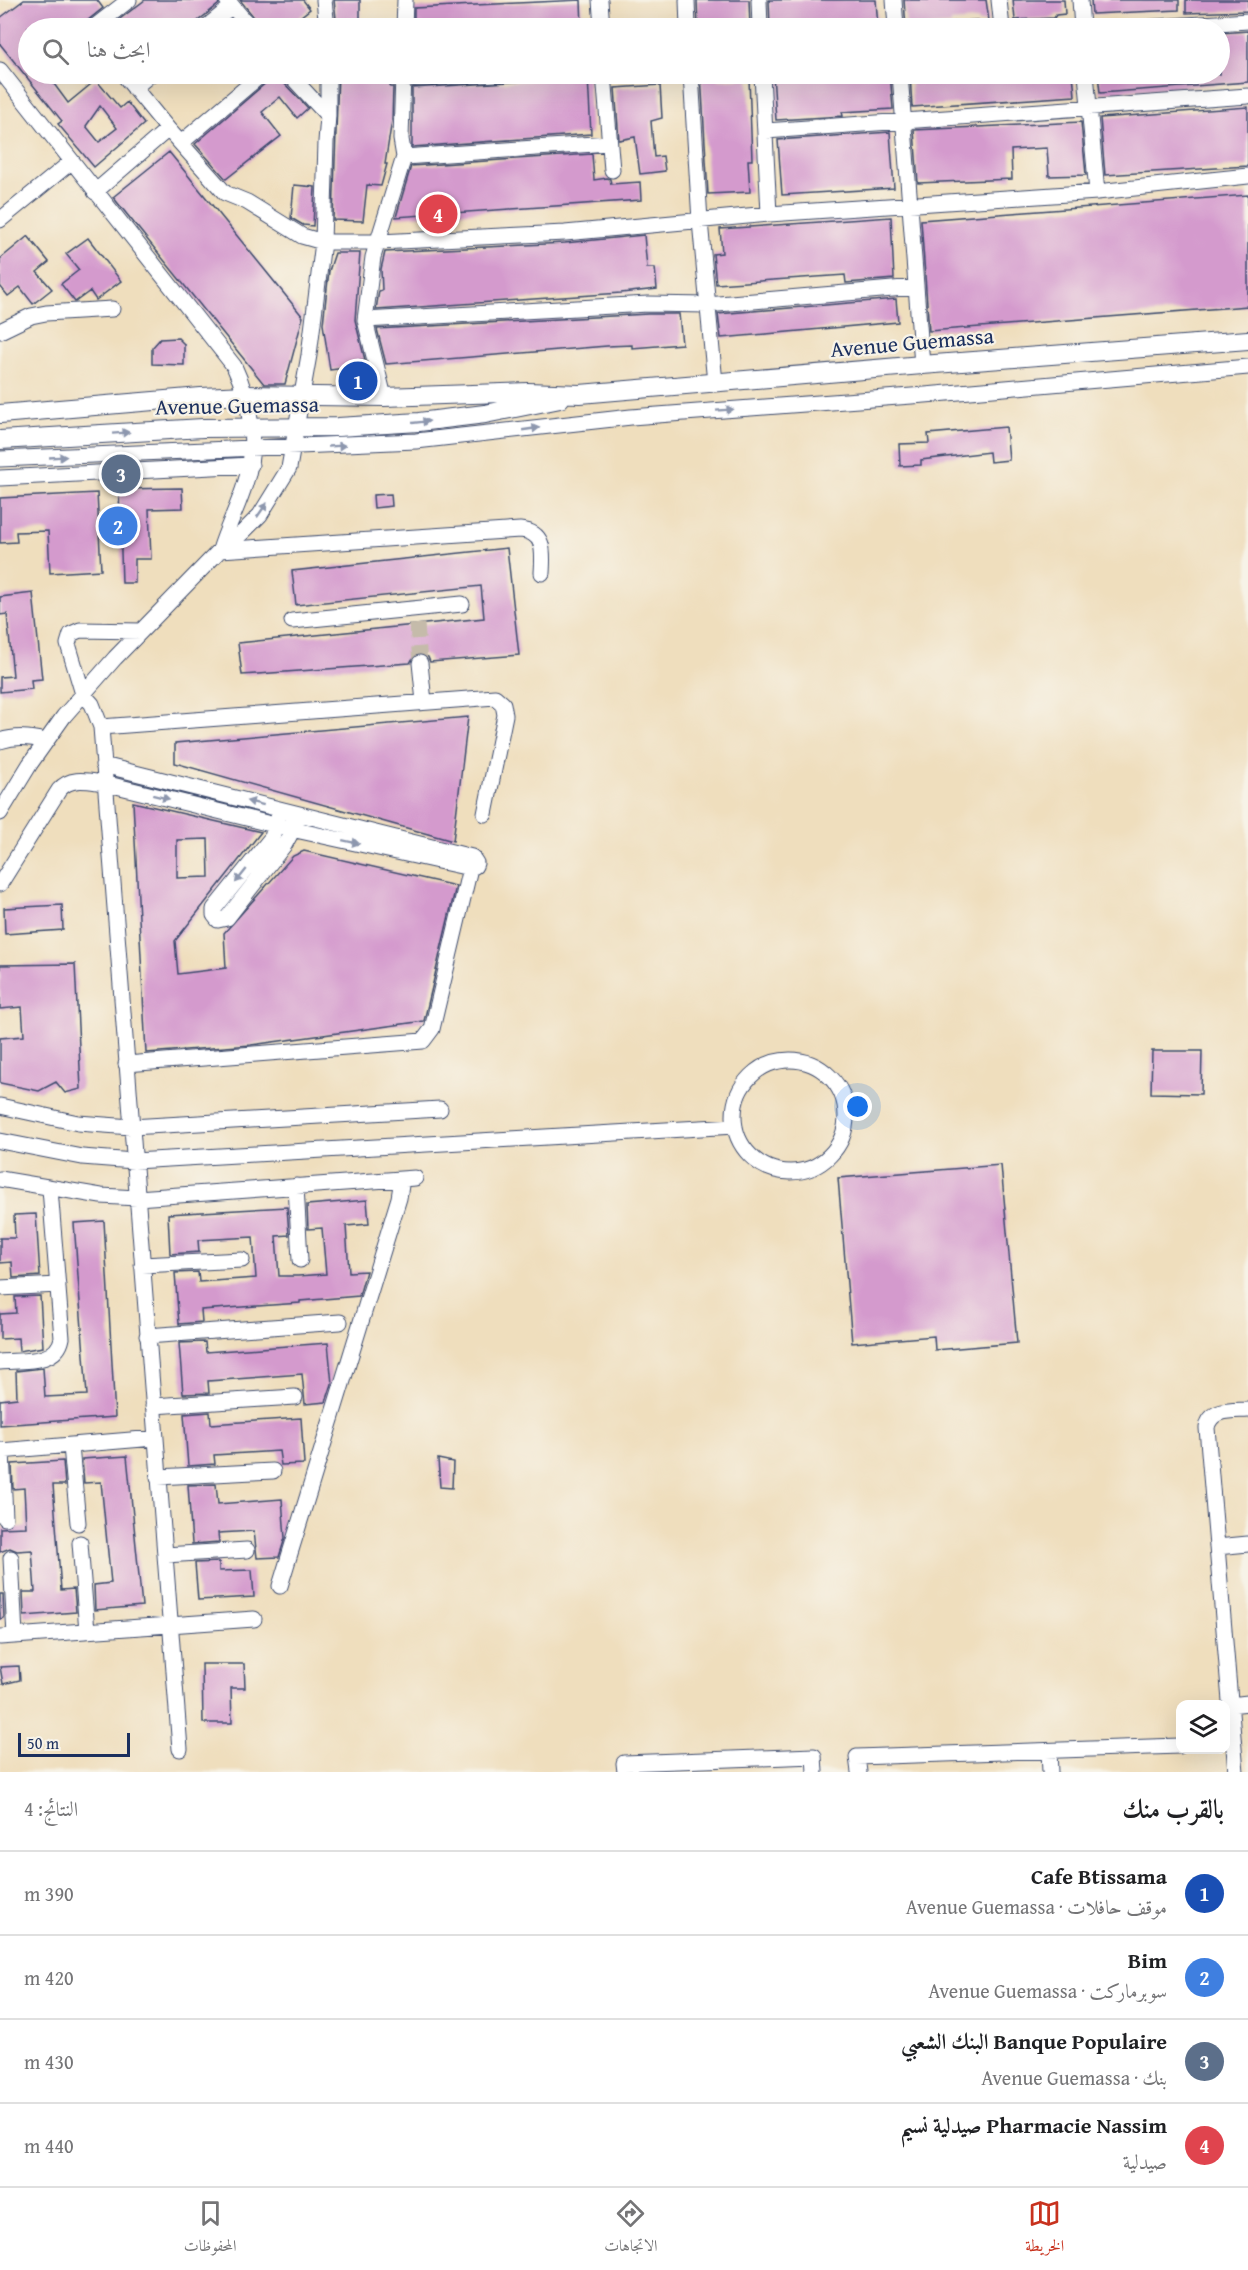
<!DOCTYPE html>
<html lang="ar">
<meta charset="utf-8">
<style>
:root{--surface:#fff;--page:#f2f2f2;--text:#202124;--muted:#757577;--line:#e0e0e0;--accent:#c8321e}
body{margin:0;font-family:"Gentium Book Plus",Amiri,serif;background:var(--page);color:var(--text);direction:rtl}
.controls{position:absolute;right:18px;bottom:18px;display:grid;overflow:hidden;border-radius:12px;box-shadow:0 6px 24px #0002}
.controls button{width:54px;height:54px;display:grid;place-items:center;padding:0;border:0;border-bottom:2px solid var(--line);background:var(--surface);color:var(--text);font:30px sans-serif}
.scale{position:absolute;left:18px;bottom:15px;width:112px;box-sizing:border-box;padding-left:6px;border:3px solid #1b2f5e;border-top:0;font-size:16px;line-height:21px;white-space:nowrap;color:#1b2f5e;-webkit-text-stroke:4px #f7f3e8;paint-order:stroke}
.you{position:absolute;left:858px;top:1107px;width:21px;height:21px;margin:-15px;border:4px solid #fff;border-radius:50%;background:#1a73e8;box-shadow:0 0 0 9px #1a73e833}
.badge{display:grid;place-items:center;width:39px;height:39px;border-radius:50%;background:var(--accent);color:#fff;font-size:20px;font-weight:700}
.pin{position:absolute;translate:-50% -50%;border:3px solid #fff;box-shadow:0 2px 6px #0006}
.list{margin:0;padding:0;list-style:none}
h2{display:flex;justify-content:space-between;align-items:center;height:78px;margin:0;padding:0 24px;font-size:26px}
h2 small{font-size:20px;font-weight:400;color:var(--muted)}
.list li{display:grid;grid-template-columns:39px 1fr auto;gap:18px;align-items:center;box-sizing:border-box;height:84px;padding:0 24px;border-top:2px solid var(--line)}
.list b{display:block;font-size:22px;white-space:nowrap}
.list p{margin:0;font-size:20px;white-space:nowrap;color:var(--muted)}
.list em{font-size:20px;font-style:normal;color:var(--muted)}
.icon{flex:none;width:33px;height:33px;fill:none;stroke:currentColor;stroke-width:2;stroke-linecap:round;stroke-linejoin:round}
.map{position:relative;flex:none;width:1248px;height:1772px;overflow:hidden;direction:ltr}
.search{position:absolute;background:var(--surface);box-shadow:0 6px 24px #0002;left:18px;right:18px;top:18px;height:66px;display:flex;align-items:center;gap:15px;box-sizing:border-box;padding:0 21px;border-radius:33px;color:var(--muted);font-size:22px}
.sheet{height:414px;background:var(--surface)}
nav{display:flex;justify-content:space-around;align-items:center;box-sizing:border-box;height:84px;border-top:2px solid var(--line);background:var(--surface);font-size:16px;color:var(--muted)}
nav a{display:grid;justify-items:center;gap:3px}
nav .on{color:var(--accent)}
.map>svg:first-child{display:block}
.building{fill:#d49acd;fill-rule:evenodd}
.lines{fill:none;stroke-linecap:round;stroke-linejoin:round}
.minor-tunnel{stroke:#c5bbaa;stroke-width:15;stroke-dasharray:15 8;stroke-linecap:butt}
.minor-casing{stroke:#3b496c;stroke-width:17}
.major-casing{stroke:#3b496c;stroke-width:20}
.minor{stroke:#fff;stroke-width:15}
.major{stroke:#fff;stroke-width:18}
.oneway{fill:#8d97ae}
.labels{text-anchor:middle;stroke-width:4.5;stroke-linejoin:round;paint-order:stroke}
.street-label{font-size:22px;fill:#1b2f5e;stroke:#f7f3e8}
</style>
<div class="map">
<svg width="1248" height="1772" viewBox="0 0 1248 1772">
<rect width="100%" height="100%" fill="#f7f3e8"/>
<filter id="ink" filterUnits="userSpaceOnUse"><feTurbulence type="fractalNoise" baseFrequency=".0167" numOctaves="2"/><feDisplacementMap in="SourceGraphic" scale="12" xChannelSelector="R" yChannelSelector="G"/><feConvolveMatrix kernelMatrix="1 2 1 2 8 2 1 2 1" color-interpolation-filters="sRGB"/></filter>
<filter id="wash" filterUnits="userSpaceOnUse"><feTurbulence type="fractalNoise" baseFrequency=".008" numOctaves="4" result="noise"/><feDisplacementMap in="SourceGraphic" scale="24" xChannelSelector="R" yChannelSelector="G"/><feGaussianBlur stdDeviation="1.35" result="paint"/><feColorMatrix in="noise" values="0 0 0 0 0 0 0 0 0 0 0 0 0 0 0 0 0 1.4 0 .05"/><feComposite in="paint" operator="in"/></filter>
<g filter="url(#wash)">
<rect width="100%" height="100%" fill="#efdebd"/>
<g id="blocks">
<path class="building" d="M24,0H97L103,8L87,21L83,28H28V74H62L54,84L68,103L96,80L120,108L127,102L144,124L94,167L58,124L62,121L0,44V18ZM100,106L117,128L99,142L86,126Z
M145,0H217L219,4L189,28H108Z
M240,0H303L310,9L286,28H260L258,22Z
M334,0H360V28H337Z
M581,0L582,28H414V8Z
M697,0H749L750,28H698Z
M769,0H876L878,28H770Z
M904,0H986L989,21L979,22L977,20L951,22V25L906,28Z
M1013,0H1064L1065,14L1056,15L1054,18L1015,20Z
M1091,0H1179V10L1092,14Z
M1186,0H1248V11L1186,13Z
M231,20L239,28H220Z
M1248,31V82L1100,93L1098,74H1220V33Z
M272,74H280L282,81L308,108L297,118L280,97L262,112L281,136L226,179L195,144L268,81Z
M338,74H391L390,87H393L392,120L385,164H387L381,186L367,185L363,221L333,220Z
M701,74H717L718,80L749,78L752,160H748L750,192L708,194Z
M773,74H890L893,109L842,112L843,116L776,120Z
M910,74H1073L1075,96L912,107Z
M588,77L591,134L412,147V88Z
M660,85L662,118L651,121L654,157L663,156L665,171L640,174L635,137L619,140L615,88Z
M1248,107V166L1105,175L1100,118Z
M1081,122L1086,175L1049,176L1047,148L1011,150L1012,179L918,183L914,130Z
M890,132L894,188L782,195L778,140Z
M169,152L303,317L285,384H264L113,197Z
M592,154L594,180L607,178L610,179L611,184L640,182L641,200L396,217L411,166Z
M294,185L315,187L313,226L303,225L291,218Z
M1248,195V306L929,331L921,220Z
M891,217L894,279L846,283L845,275L716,284L713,254L722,253L720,229Z
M644,235L647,268H655L657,289L621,293L376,310L379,291L382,290L381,269L385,252L565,243Z
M28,236L49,262L37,272L52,289L33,304L20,287L8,296L0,286V259Z
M88,238L121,281L96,300L90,291L75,302L61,284L79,270L66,254Z
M335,253H360L355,320L365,360H360L361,366L330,370L323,324L329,271Z
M896,299L898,322L721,338L718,314Z
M648,314H679L682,344L632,348V345L607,346L386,364L377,329Z
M178,338L184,344V365L152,364V348L160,339Z
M1006,427L1009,460L990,462L989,452L921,460V465L900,466L899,444L929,443L928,434Z
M182,488L183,508L149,509L151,559H135V583H122L119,489Z
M97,493L101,570L50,573L48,531L16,532L17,542L0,543V498Z
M391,494L392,506L374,508L373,495Z
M507,548L519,655L430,662L428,657L420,653L414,656L410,663L242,675L238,643L484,618L481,586L296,605L292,571Z
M33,593L42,679L31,680L32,689L0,692V677L13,676L7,614L0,615V597Z
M468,717L453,841L175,763V743Z
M133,802L261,832L175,941L178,974L226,968L224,933L293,856L304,851L456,886L424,1021L251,1045L146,1053ZM208,839L209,877L177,878V840Z
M62,905L63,930L5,934L4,908Z
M75,964L81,1089L65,1093L56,1082L39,1091L0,1083V1038L24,1036L22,1007L0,1009V965Z
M1152,1051H1202L1201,1094L1151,1093Z
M1001,1165L1017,1343L935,1350L934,1336L852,1343L838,1178Z
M367,1200L369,1224L346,1226L349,1272L366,1271L359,1296L300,1301V1303L201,1310L202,1322L179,1324L175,1273L198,1272L199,1282L256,1278L253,1237L198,1240L199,1252L170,1254L168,1214L287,1207L289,1235L276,1236L279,1276H298L326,1274L322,1228L308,1229L307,1205Z
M36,1214L40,1276L13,1278L12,1262L0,1263V1238H15L14,1215Z
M104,1221L115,1417L0,1425V1400L17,1398L16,1371L43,1368L45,1397L87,1395L74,1223Z
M40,1296L43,1347L19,1351L18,1338L0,1339V1314L16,1313L15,1297Z
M205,1342L206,1352L328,1343L332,1384L326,1402L305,1404L302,1374L208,1381L209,1393L183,1394L179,1343Z
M210,1412L211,1424L301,1418L304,1464L281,1465L279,1451L214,1455L215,1464L188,1466L184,1414Z
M127,1456L142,1606L95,1610L94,1585L111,1583L101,1482L84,1483L82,1459Z
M438,1459L453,1462L452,1488L440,1487Z
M63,1461L65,1485H53L61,1590L74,1589L76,1612L24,1616L23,1592H35L32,1550L17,1551L10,1548L0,1552V1528L26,1527L24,1488L13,1489L12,1464Z
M216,1484L218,1504L282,1499L285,1538L279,1557L257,1558L254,1531L218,1533L219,1542L192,1544L188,1485Z
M219,1562V1571L252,1570L254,1597L198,1600L195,1563Z
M0,1594H3L4,1618L0,1619Z
M202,1664H244L245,1688H231L232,1723H203Z
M19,1666L20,1680L3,1684L0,1667Z"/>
</g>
</g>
<g filter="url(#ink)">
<use href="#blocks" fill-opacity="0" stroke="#3b496c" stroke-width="1.5"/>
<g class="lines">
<path class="minor-tunnel" d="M417,624L420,663"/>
<g class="minor-casing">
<path id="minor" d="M227,0L251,28
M324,0L327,28
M600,0L602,28
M687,0L688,28
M759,0L760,28
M894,0L896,28
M999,0L1002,28
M1080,0L1082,28
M93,28L129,0
M205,28L232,6
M404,28L405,0
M1141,28L1248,21
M0,70L234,366C251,402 258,447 245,484C238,507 227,527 220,550
M123,74L168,129
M289,74L328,116
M604,74L612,170
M691,74L700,221L715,383
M762,74L769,214
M900,74L922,365
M1086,74L1097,192
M404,79L499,74
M134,88L151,74
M766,131L1248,96
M181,143L262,74
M404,157L609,143
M95,192L168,129L225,193L247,202L302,236L323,242H379L565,233L769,214L1097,192L1248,176
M0,220L71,162
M365,320L648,304L707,305L916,287
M0,331L31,316L46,313L112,309
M384,397L365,320L373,257L404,157L401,139L403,74
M0,459L416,441L631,417L925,395L1248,367
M0,478L251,465
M220,550L520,530C546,532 543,553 542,573
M292,621L462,604
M141,631L80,630L71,634L68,644L83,694L92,704L101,727L180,1749
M420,663L424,702
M101,727L495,697L503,704L505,715L485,814
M0,741C16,736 29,737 45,741
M0,813L30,764L64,716L115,658L220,550L242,533L260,515L289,468L309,355L323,242L326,142L328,116V74
M278,818L272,837L214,909V915L218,920L227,918L285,844L291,833L293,820
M0,884L59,790C71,776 88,781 104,783L291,829L470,868L475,866L476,863L472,857L103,765
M734 1116a56 56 0 1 1 112 0a56 56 0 1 1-112 0Z
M126,1064L423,1041L432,1029L470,868
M0,1106L78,1123L131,1127L440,1109
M0,1141L82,1157L134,1161L735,1126
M0,1179L101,1196L137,1198L415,1178
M296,1186L300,1260
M142,1265L242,1260
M0,1288L58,1285
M147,1336L340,1322
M0,1362C22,1360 57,1365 62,1338L50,1189
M153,1406L295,1397
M71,1446L78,1523
M2,1450L5,1518
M0,1451L155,1438
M158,1477L273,1471
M80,1543L87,1631
M1217,1547L1248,1544
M165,1555L247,1550
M11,1558L15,1636
M280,1586L399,1198L402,1179
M0,1637L254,1619
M1230,1705L1248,1703
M1049,1751L1050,1772
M625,1772L624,1763L814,1756L815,1772
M859,1772L857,1757L1180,1746
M1236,1772L1207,1428C1210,1408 1232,1411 1248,1410"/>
</g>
<g class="major-casing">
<path id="major" d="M0,414L201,397L246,395L384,397L528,392L580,394L922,365L1248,340
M0,440L203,428L338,427L419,422L485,414L560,399"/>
</g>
<use href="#minor" class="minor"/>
<use href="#major" class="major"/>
</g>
<defs><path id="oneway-solid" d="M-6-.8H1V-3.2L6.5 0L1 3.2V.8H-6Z" transform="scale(1.5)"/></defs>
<g class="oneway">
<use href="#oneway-solid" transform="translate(725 410) rotate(-4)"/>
<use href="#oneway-solid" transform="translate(421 422) rotate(-6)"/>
<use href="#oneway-solid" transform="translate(531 429) rotate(-8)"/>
<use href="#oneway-solid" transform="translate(121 433) rotate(-4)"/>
<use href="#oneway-solid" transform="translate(337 446) rotate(-3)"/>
<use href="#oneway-solid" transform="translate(58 457) rotate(-3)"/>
<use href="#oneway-solid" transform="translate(262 510) rotate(-55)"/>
<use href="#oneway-solid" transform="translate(161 797) rotate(14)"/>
<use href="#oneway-solid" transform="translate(255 803) rotate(-166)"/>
<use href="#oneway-solid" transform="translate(351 842) rotate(12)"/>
<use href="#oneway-solid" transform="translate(241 876) rotate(129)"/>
</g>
</g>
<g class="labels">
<g class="street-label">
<text transform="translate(912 342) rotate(-5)" y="8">Avenue Guemassa</text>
<text transform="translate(237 405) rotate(-1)" y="8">Avenue Guemassa</text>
</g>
</g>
</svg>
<div class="controls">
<button><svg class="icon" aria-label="layers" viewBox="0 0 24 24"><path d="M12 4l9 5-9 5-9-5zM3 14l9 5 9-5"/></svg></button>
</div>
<div class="scale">50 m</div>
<div class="you"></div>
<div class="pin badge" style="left:358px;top:381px;background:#1a4fb4">1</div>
<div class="pin badge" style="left:118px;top:526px;background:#3f7fe0">2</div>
<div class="pin badge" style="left:121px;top:474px;background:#5c6f8a">3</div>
<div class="pin badge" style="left:438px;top:214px;background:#e0444e">4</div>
<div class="search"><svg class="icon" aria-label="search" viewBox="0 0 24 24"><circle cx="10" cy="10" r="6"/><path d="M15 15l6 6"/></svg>ابحث هنا</div>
</div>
<section class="sheet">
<h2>بالقرب منك<small>النتائج: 4</small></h2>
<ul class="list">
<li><span class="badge" style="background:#1a4fb4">1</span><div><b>Cafe Btissama</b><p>موقف حافلات · Avenue Guemassa</p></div><em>390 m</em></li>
<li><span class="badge" style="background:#3f7fe0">2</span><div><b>Bim</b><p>سوبرماركت · Avenue Guemassa</p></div><em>420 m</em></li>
<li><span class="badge" style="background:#5c6f8a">3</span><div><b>Banque Populaire البنك الشعبي</b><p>بنك · Avenue Guemassa</p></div><em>430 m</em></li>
<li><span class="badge" style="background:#e0444e">4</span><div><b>Pharmacie Nassim صيدلية نسيم</b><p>صيدلية</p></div><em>440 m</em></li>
</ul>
</section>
<nav>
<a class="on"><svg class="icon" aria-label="map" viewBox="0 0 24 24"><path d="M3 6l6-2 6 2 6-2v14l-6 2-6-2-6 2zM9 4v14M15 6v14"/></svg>الخريطة</a>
<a><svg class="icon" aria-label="directions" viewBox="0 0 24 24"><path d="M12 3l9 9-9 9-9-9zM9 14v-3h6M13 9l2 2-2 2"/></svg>الاتجاهات</a>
<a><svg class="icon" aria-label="saved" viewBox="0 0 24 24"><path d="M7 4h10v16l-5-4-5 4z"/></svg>المحفوظات</a>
</nav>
